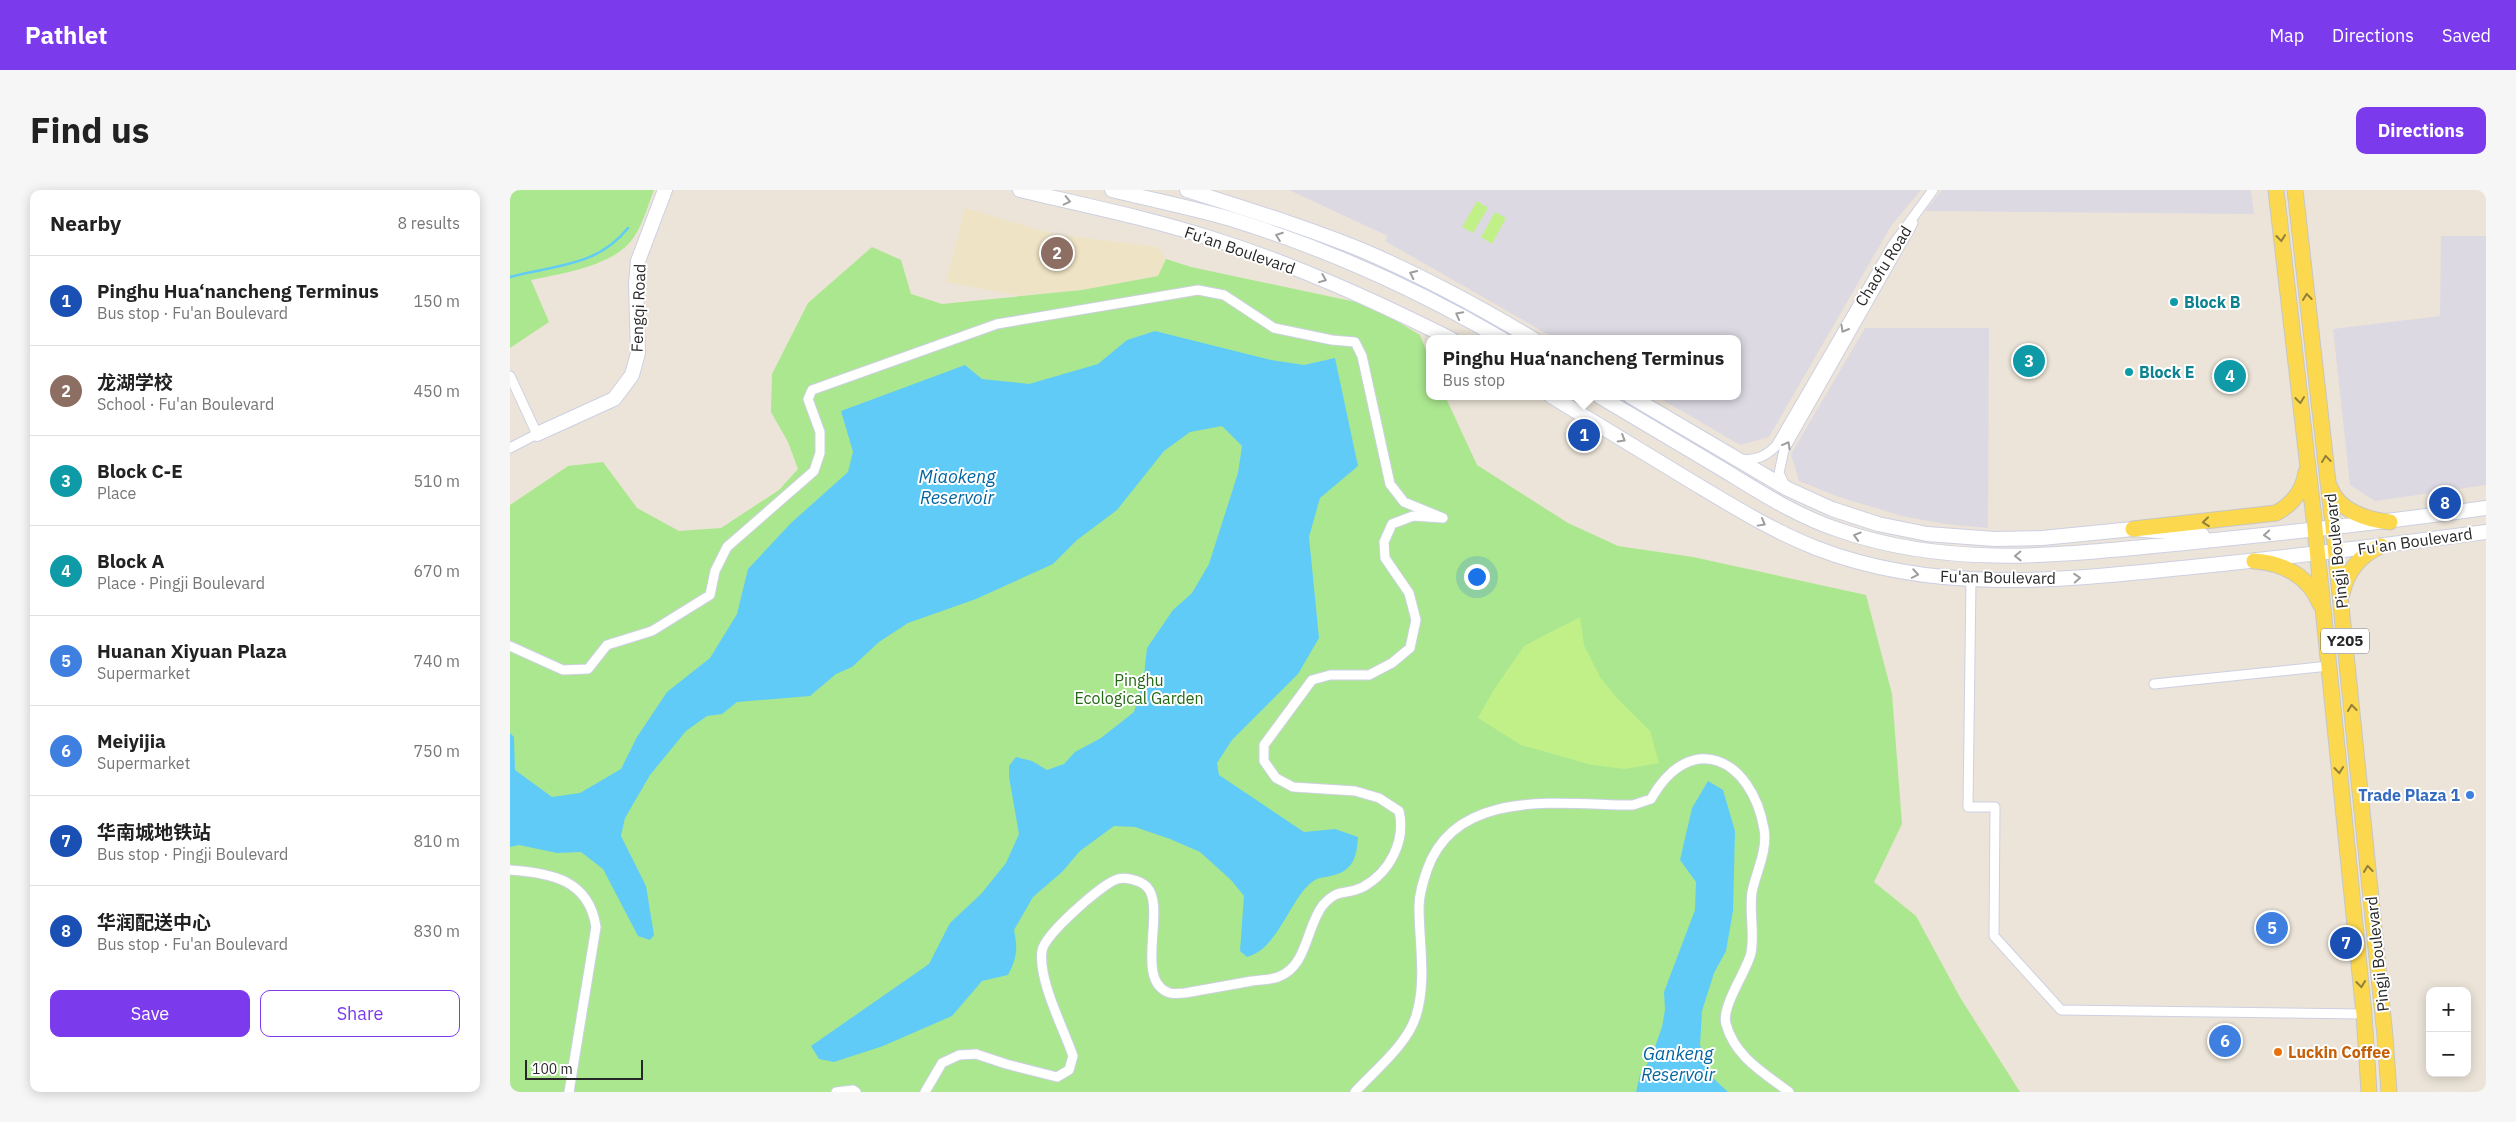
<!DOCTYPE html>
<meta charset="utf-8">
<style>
:root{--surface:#fff;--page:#f6f6f6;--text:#222;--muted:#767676;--line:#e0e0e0;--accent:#7c3aed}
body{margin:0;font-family:"IBM Plex Sans","Noto Sans SC",sans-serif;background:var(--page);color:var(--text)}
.controls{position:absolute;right:15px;bottom:15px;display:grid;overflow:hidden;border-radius:10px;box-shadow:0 2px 12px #0003}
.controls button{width:45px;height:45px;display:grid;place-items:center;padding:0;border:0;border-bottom:1px solid var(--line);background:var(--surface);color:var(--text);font:25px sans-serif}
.scale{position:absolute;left:15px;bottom:12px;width:118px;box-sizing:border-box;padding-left:5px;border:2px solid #282828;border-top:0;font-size:14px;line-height:18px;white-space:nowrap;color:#282828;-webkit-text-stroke:4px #fff;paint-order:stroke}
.you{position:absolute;left:966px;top:386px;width:18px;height:18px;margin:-12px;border:4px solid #fff;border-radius:50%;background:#1a73e8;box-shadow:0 0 0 8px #1a73e833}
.badge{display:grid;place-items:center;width:32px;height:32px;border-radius:50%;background:var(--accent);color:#fff;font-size:16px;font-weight:700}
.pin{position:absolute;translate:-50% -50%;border:2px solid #fff;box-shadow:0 1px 5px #0006}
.popup{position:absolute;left:916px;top:145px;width:315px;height:65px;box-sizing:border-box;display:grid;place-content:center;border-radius:10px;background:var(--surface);filter:drop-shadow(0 1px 4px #0005);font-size:16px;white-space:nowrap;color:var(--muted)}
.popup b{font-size:19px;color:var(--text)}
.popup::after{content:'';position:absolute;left:50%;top:100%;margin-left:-10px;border:10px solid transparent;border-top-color:var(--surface)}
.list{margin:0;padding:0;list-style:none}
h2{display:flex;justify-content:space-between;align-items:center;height:65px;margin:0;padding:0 20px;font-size:21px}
h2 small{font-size:16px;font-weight:400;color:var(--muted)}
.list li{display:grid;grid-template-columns:32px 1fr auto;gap:15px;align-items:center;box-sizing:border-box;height:90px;padding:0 20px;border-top:1px solid var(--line)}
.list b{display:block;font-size:19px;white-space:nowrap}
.list p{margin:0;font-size:16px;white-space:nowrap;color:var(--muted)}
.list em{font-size:16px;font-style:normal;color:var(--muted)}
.actions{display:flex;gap:10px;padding:15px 20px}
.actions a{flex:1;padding:11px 0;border:1px solid var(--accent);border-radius:10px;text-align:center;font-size:18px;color:var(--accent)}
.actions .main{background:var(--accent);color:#fff}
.map{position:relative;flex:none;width:1976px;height:902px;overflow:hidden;border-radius:10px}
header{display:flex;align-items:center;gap:30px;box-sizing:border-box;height:70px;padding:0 25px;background:var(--accent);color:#fff}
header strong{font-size:24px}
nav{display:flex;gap:28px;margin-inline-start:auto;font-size:18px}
.intro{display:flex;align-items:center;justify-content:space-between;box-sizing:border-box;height:120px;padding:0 30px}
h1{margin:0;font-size:35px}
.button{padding:12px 22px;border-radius:10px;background:var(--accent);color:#fff;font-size:18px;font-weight:700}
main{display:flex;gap:30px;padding:0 30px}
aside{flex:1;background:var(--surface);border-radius:10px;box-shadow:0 2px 12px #0003}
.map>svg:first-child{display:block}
.industrial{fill:#dcd9e3}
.education{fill:#efe3c5}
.green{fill:#aae78f}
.pitch{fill:#c1f089}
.water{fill:#61cbf7}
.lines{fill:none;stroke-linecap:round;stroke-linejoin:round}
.stream{stroke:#61cbf7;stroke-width:2.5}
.street-casing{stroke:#cdd0e2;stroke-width:11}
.secondary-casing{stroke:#cdd0e2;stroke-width:16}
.primary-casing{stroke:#c7c7c7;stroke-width:17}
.street{stroke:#fff;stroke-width:9}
.secondary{stroke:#fff;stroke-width:14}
.primary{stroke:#fbd84d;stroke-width:15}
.oneway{stroke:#9e9e9e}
.oneway2{stroke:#92803a}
.culture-dot{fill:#0f9aa8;stroke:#fff;stroke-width:2}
.shop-dot{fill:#3f7fe0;stroke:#fff;stroke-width:2}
.food-dot{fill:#e8710a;stroke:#fff;stroke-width:2}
.labels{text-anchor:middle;stroke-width:4;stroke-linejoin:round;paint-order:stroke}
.shield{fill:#fff;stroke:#686868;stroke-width:1}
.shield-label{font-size:15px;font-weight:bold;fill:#282828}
.street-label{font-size:16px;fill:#282828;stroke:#fff}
.culture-label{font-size:16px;font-weight:bold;fill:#0d838f;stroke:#fff;text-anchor:start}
.park-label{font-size:16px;fill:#236914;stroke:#fff}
.shop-label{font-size:16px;font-weight:bold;fill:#366cbe;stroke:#fff;text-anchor:end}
.food-label{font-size:16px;font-weight:bold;fill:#c56008;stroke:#fff;text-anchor:start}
.water-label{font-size:18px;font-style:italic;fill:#0365a0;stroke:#fff}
</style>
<header>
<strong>Pathlet</strong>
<nav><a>Map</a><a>Directions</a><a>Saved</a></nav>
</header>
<div class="intro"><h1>Find us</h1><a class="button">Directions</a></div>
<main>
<aside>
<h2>Nearby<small>8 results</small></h2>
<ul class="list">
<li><span class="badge" style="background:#1a4fb4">1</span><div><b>Pinghu Hua‘nancheng Terminus</b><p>Bus stop · Fu'an Boulevard</p></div><em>150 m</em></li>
<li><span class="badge" style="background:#8d6e63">2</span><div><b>龙湖学校</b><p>School · Fu'an Boulevard</p></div><em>450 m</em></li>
<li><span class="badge" style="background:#0f9aa8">3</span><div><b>Block C-E</b><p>Place</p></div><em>510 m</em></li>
<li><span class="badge" style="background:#0f9aa8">4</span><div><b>Block A</b><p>Place · Pingji Boulevard</p></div><em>670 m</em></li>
<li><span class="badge" style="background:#3f7fe0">5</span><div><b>Huanan Xiyuan Plaza</b><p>Supermarket</p></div><em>740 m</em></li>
<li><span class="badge" style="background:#3f7fe0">6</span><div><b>Meiyijia</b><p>Supermarket</p></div><em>750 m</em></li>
<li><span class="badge" style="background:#1a4fb4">7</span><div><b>华南城地铁站</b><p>Bus stop · Pingji Boulevard</p></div><em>810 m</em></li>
<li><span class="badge" style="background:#1a4fb4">8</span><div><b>华润配送中心</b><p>Bus stop · Fu'an Boulevard</p></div><em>830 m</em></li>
</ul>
<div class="actions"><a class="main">Save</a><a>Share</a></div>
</aside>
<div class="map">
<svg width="1976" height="902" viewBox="0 0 1976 902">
<rect width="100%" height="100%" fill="#ece4d8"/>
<path class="industrial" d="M779,0H1411L1381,36L1259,247L1230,255L1146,206H1228V149H1046L875,51L878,46Z
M1432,0H1741L1744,24L1415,21Z
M1931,46H1976V295L1865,311L1840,295L1823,139L1930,126Z
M1355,138H1479L1478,338L1435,334L1392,326L1329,307L1289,291L1281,264Z"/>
<path class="education" d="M455,18L543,44L647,57L656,69L648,86L572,100L508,106L436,92Z"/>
<path class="green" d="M0,0H144C138,15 133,34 124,47C105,76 53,83 21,90L39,132L0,158Z
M362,57L391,70L401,104L432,114L572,100L648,86L656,69L681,77L860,115L910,145L920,171V206H935L967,275L1058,333L1108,356L1183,367L1356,405L1382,504L1392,634L1364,692L1406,726L1451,809L1510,902H0V315L58,276L93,272L127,318L169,341L211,338L269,300L288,279L278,252L261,222L262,184L298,113Z"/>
<path class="pitch" d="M967,11L978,18L963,43L952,37Z
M985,22L996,28L982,54L971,47Z
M1070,427L1074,455L1090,487L1107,508L1140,541L1149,573L1115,579L1082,575L1011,555L968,528L983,501L1014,456Z"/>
<path class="water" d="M645,141L761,170L794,175L825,168L848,276L810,308L799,347L809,448L788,484L722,550L707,573L709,585L794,642L825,639L848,647C847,665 844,680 824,685C818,687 810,687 805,690C781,704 770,758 737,767L730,761L734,706L721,690L690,662L660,649L625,637L604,636L570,661L552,682L523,707L504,740C508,759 507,768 498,785L472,791L442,826L373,856L324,872L309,869L301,856L419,774L440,733L471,704L496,673L509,644L499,587V576L506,567L522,571L537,580L554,574L565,562L591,548L624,522L634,486L637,458L663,420L682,403L699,374L728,283L732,256L712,236L680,242L654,261L607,320L567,350L543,374L466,409L398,433L369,452L342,477L326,484L300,506L227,512L212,524L197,526L176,541L140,585L115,628L111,646L136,696L144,745L140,750L128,746L93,679L71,662L47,663L9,655L0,657V543L4,547L5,580L42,607L70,603L111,579L127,547L157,502L200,468L227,424L238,379L281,333L338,282L343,262L331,221L455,175L472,189L519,194L588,174L617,150Z
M1198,591L1213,600L1225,641L1223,721L1216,761L1204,783L1192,821L1190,855L1203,888L1218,902H1126L1130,885L1141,868L1152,837L1155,820L1154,802L1185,720L1186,692L1170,670L1182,618Z"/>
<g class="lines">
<path class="stream" d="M0,87C44,75 87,77 118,38"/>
<g class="street-casing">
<path id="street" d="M0,186L27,244L0,258
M1231,269C1246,271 1256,266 1266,256L1382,56L1423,0
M1275,296L1269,283L1274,260L1403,33
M1461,389L1458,617H1485L1484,746L1551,820L1854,824
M0,456L53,480L78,479L97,455L142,441L200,405L205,381L217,357L304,281L310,263V242L298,209L302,200L487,134L688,100L714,105L764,138L822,150L845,152L852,166L880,294L894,312L933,328L903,326L882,334L874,352L875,368L899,403L906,430L900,458L882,473L859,485H820L802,490L754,555V571L766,588L783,597L845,601L869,608L889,621C896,651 880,682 853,697C835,706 829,697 813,715C796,736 798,776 768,787C761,790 750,790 742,791C720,795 697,799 675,803C670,803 664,804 660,803C623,792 657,718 637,697C630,690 614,686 605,690C589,697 534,745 532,761C528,790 553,837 563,866L559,880L547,887L496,874L466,864L449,865L432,873L415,902
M1644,494L1819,476
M0,680C42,683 79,690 86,737L59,902
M326,902L343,900L346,902
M845,902C865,880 897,855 906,826C917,791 909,753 909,717C909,704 913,692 917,680C946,596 1053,615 1123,615L1141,609C1181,538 1242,569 1254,639C1258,660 1246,682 1242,702C1239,722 1245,743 1241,763C1237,781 1211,816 1216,834C1225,867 1254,883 1279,902"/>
</g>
<g class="secondary-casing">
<path id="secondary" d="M510,0C573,15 638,28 700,48C784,74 863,110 941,149
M602,0C642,10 684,18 724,30C817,59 908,100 992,149
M677,0C736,19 796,37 854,61C912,86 968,116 1023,149
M1041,206C1089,235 1136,264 1184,293C1224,317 1263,341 1306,358C1427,405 1556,390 1682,377C1780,367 1878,355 1976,342
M1089,206C1132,232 1175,257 1217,282C1253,304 1289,327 1329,340C1444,380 1557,364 1675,353C1776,343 1876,332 1976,318
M1120,206L1278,299L1322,319L1368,334L1417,344L1485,349L1532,348L1623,339L1692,345
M27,244L104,209L122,185L128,163L126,94L128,71L155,0"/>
</g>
<g class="primary-casing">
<path id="primary" d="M1766,0L1804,329L1854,824L1859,902
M1785,0L1822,327L1875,846L1879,902
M1820,297C1828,321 1858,330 1880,332
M1623,339L1766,323C1783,314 1793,301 1796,282
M1744,371C1773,373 1799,386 1810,414
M1832,404C1837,381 1850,365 1871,356"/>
</g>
<use href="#street" class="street"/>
<use href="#secondary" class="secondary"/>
<use href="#primary" class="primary"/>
</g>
<defs><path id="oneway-chevron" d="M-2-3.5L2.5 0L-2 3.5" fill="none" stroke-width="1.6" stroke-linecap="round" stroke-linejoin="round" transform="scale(1.25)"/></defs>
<g class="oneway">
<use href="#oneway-chevron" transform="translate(557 11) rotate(13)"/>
<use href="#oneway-chevron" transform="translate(769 46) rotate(-160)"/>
<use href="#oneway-chevron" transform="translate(903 84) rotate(-155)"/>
<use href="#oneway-chevron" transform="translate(813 89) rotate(22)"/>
<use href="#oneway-chevron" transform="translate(949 125) rotate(-152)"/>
<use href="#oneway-chevron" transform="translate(1334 139) rotate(120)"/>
<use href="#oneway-chevron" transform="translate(1112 249) rotate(31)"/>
<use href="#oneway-chevron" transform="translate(1277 255) rotate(-61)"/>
<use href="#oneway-chevron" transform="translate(1252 333) rotate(29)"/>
<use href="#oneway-chevron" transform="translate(1757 345) rotate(175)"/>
<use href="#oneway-chevron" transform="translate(1347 346) rotate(-163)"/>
<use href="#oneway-chevron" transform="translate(1508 366) rotate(179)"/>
<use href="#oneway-chevron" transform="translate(1405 384) rotate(10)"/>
<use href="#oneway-chevron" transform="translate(1567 388) rotate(-4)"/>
</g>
<g class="oneway2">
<use href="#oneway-chevron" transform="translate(1771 48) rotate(83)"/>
<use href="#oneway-chevron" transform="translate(1797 107) rotate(-97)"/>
<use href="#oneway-chevron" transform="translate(1790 210) rotate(83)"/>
<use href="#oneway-chevron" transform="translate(1816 269) rotate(-97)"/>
<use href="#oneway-chevron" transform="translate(1696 332) rotate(174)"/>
<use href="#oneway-chevron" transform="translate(1842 518) rotate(-96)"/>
<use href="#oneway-chevron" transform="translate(1829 580) rotate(84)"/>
<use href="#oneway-chevron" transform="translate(1858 679) rotate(-96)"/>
<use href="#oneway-chevron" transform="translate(1851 794) rotate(84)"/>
</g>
<g class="culture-dot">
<circle cx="1664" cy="112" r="5"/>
<circle cx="1619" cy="182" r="5"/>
</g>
<circle class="shop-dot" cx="1960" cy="605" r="5"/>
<circle class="food-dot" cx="1768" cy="862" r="5"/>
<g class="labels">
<rect class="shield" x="1811" y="438.5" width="48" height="25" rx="4"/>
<g class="shield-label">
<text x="1835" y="456">Y205</text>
</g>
<g class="street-label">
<text transform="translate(730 60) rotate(19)" y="6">Fu'an Boulevard</text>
<text transform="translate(1373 76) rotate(-58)" y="6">Chaofu Road</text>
<text transform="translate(128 118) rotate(-88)" y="6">Fengqi Road</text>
<text transform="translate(1905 351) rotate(-8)" y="6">Fu'an Boulevard</text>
<text transform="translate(1826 361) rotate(-96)" y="6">Pingji Boulevard</text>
<text transform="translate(1488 387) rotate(1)" y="6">Fu'an Boulevard</text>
<text transform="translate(1867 764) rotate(-96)" y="6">Pingji Boulevard</text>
</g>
<g class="culture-label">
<text x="1674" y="118">Block B</text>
<text x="1629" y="188">Block E</text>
</g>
<g class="park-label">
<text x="629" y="496">Pinghu<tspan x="629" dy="18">Ecological Garden</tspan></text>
</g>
<g class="shop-label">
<text x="1950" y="611">Trade Plaza 1</text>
</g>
<g class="food-label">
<text x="1778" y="868">Luckin Coffee</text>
</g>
<g class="water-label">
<text x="447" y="293">Miaokeng<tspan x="447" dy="21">Reservoir</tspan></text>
<text x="1168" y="870">Gankeng<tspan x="1168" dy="21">Reservoir</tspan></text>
</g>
</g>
</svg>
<div class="controls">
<button>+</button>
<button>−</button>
</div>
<div class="scale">100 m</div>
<div class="you"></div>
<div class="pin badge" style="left:1074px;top:245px;background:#1a4fb4">1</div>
<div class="popup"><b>Pinghu Hua‘nancheng Terminus</b>Bus stop</div>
<div class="pin badge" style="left:547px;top:63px;background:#8d6e63">2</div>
<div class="pin badge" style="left:1519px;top:171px;background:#0f9aa8">3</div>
<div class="pin badge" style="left:1720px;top:186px;background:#0f9aa8">4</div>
<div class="pin badge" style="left:1762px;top:738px;background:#3f7fe0">5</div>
<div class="pin badge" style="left:1715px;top:851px;background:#3f7fe0">6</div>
<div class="pin badge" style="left:1836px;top:753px;background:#1a4fb4">7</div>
<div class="pin badge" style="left:1935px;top:313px;background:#1a4fb4">8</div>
</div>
</main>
